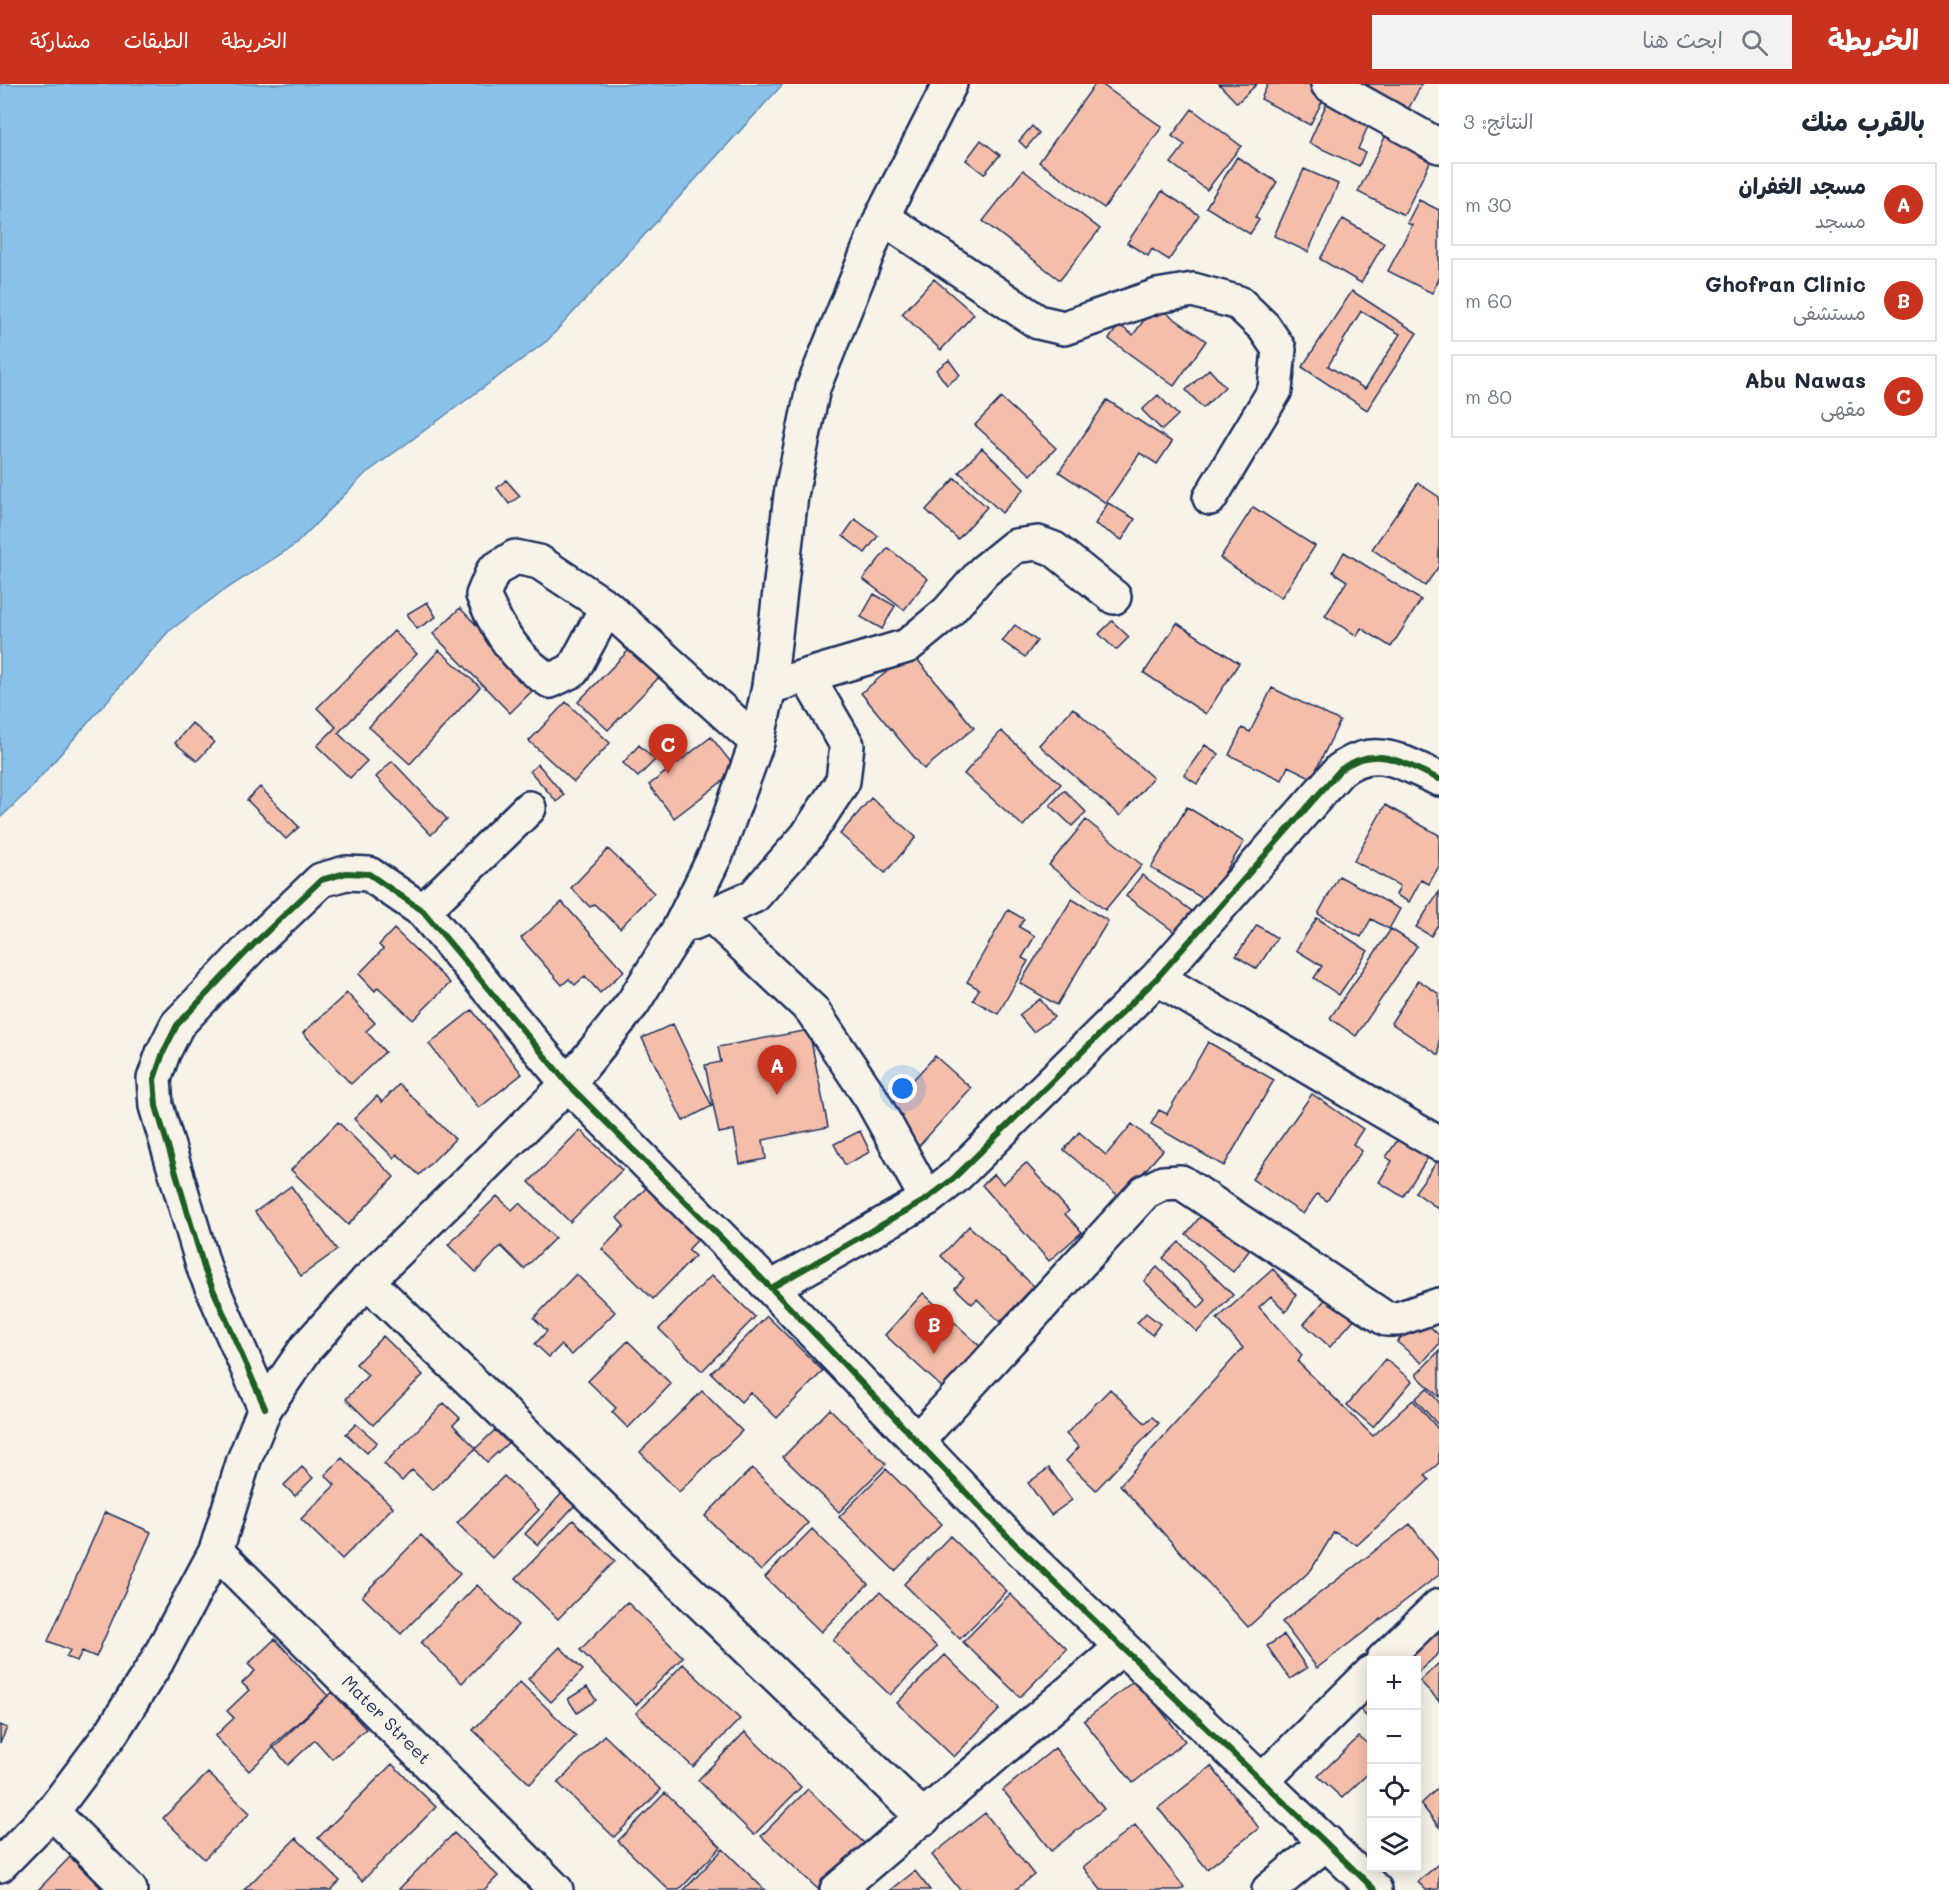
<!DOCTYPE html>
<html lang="ar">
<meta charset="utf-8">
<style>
:root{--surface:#fff;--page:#f2f2f3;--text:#1f2937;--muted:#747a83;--line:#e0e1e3;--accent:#c8321e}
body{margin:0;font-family:Mali,"Playpen Sans Arabic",sans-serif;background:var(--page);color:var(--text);direction:rtl}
.controls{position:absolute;right:18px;bottom:18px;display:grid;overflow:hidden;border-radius:0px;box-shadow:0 3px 15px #0003}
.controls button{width:54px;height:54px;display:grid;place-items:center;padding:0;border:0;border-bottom:2px solid var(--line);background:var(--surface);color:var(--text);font:30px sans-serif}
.you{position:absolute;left:903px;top:1005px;width:21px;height:21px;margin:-15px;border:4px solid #fff;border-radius:50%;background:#1a73e8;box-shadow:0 0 0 9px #1a73e833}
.badge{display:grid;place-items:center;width:39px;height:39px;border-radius:50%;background:var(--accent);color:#fff;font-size:20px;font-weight:700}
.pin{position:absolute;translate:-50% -50px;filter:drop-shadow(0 2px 3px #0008)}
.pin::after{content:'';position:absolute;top:32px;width:21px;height:18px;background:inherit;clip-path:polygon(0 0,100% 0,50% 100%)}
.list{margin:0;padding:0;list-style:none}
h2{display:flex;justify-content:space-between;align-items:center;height:78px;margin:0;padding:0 24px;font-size:26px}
h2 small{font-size:20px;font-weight:400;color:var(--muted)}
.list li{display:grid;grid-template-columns:39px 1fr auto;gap:18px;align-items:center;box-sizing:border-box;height:84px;margin:0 12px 12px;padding:0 12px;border:2px solid var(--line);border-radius:0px}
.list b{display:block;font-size:22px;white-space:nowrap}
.list p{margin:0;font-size:20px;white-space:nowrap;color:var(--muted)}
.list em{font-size:20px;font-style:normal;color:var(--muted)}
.icon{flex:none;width:33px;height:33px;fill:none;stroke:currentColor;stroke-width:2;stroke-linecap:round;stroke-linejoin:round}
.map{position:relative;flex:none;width:1439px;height:1806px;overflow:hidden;direction:ltr}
header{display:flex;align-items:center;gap:36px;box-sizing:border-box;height:84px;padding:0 30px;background:var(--accent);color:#fff}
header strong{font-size:28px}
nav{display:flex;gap:33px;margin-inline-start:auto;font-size:21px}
.search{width:420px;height:54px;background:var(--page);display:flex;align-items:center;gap:15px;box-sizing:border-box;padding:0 21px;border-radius:0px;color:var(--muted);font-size:22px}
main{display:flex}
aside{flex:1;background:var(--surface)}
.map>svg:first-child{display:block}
.water{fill:#8ac1e8;stroke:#5e87b1;stroke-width:1.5}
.building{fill:#f5beaa;stroke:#1b2f5e;stroke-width:1.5;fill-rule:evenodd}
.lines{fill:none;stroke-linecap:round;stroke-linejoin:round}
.minor-casing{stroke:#1b2f5e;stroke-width:38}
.major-casing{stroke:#1b2f5e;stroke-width:38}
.minor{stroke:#f7f3e8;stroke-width:33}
.major{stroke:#f7f3e8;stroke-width:33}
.cycleway-casing{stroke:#f7f3e8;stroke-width:10}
.cycleway{stroke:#1b5e20;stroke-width:6}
.labels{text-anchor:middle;stroke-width:6;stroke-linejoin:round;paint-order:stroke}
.street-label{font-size:18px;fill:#1b2f5e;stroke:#f7f3e8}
</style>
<header>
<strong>الخريطة</strong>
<div class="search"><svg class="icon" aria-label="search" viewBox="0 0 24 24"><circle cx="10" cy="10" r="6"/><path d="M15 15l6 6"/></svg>ابحث هنا</div>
<nav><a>الخريطة</a><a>الطبقات</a><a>مشاركة</a></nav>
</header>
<main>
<aside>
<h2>بالقرب منك<small>النتائج: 3</small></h2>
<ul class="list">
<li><span class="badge">A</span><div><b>مسجد الغفران</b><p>مسجد</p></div><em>30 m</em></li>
<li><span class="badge">B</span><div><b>Ghofran Clinic</b><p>مستشفى</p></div><em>60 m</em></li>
<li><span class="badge">C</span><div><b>Abu Nawas</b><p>مقهى</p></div><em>80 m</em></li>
</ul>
</aside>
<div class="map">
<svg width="1439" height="1806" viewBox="0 0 1439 1806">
<rect width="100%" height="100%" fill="#f7f3e8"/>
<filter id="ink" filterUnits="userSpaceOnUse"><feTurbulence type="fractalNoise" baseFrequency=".0167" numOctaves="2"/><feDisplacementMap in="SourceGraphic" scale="12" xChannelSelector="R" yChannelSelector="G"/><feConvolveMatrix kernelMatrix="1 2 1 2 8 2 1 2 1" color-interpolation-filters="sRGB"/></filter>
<g filter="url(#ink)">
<path class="water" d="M0,0H783L547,257L365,390L295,461L220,509L168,548L27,708L0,734Z"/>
<path class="building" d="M1095,0H1101L1162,43L1104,124L1039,78Z
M1219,0H1257L1237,19Z
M1268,0H1311L1327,8L1310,41L1261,15Z
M1363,0H1422L1406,29L1361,4Z
M1329,14L1372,33L1358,65L1365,68L1359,82L1309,59Z
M1192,25L1241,62L1207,106L1171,79L1185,61L1172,52Z
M1032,42L1039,49L1026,64L1019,57Z
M1389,45L1435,68L1404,131L1358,108Z
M981,56L1000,71L984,90L966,76Z
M1237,73L1277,98L1255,133L1259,136L1250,150L1206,123Z
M1304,85L1338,100L1308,168L1274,152Z
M1023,86L1100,145L1060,196L983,137Z
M1162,107L1199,131L1169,176L1152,165L1148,172L1127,159Z
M1419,116L1439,126V195L1432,209L1388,187L1412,141L1407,139Z
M1343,135L1384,159L1361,199L1320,175Z
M934,195L974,230L941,266L902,230Z
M1352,207L1417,249L1367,326L1302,283ZM1361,227L1400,250L1365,305L1328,282Z
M1155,221L1206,257L1174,302L1109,255L1119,241L1133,251Z
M949,276L960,291L947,301L936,286Z
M1209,285L1225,303L1203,324L1186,306Z
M1158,311L1178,331L1162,346L1142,326Z
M1001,314L1056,364L1031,391L975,341Z
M1107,316L1172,358L1157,380L1140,369L1106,419L1059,388Z
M982,364L1024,405L1002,429L959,388Z
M955,394L987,423L958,455L926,426Z
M506,396L520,412L509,420L497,404Z
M1418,399L1439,413V482L1425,502L1372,465Z
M1108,419L1135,435L1122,456L1095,440Z
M1253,423L1315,462L1281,514L1220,474Z
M855,435L878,452L865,469L843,452Z
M888,464L928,495L904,526L863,495Z
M1344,468L1421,516L1391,563L1361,544L1357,552L1325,532L1347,497L1333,488Z
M874,510L895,522L882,545L861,533Z
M427,518L436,533L417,545L407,530Z
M460,524L536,603L510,629L433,550Z
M1112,537L1129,553L1116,566L1099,550Z
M1177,539L1239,579L1206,630L1144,589Z
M1015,541L1037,557L1025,573L1002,557Z
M629,546L668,584L608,646L578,618L628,567L619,558Z
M394,547L417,570L338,649L367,677L350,694L317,662L336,643L317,624Z
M439,566L480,603L410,680L369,643Z
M911,568L974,644L924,685L861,609Z
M1272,604L1340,637L1312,694L1288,682L1282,696L1229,671L1242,644L1250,648Z
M566,618L610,659L574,698L529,657Z
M1073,624L1153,694L1120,732L1039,661Z
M192,639L214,658L197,677L175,659Z
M1001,647L1061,700L1023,742L964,690Z
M711,653L737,686L674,734L649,701Z
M639,661L655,676L638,693L623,679Z
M1205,661L1219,670L1197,700L1184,691Z
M392,677L447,735L431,751L376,693Z
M538,680L564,711L557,718L530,687Z
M260,703L299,743L286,755L247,716Z
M1064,706L1086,728L1072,742L1050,721Z
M871,714L916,753L885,789L840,750Z
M1385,721L1439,751V782L1429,800L1421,796L1409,818L1396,811L1400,802L1354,777Z
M1187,723L1244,758L1207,817L1151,784Z
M1086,736L1142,781L1105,826L1049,781Z
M608,765L654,809L620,844L594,820L590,823L571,804Z
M1142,791L1196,830L1180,852L1126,812Z
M1339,792L1400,825L1389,845L1371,835L1361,853L1318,830Z
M1439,808V839L1431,852L1416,843Z
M1072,815L1108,837L1057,921L1020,899Z
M562,818L624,887L600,909L585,892L575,901L569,895L562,901L521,854Z
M1008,826L1024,835L1019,843L1035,852L1022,874L1028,877L998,930L973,916L979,905L967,898Z
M1317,834L1368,867L1339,911L1314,894L1322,882L1296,866Z
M1257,841L1277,854L1257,885L1236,872Z
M394,845L450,899L413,936L378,903L375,907L359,890L383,865L379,861Z
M1391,845L1417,862L1356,952L1330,934Z
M1418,896L1439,910V971L1391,939Z
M347,909L375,939L366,947L385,968L351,1000L303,949Z
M1040,915L1054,933L1033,948L1019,931Z
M472,926L522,990L479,1024L429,960Z
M673,940L712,1022L683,1037L642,954Z
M809,946L828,1043L763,1056L766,1075L740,1080L734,1046L719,1049L705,981L721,978L718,963Z
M1208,958L1274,996L1224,1082L1151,1040L1159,1026L1167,1030Z
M935,972L971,1004L919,1062L896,1041L903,1032L891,1020Z
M399,1000L455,1055L419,1091L397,1070L394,1074L354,1035L377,1012L382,1018Z
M1312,1010L1363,1045L1353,1060L1362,1067L1327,1117L1317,1110L1303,1130L1252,1095Z
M338,1038L394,1093L348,1141L291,1086Z
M1132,1040L1163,1066L1121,1114L1064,1066L1079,1048L1106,1071Z
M580,1046L622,1086L570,1138L529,1098Z
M860,1047L870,1068L845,1081L834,1060Z
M1401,1051L1430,1070L1403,1113L1379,1098L1392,1077L1386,1073Z
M1439,1075V1125L1415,1108Z
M1026,1079L1069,1127L1065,1130L1082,1148L1049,1177L982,1101L994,1090L1003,1100Z
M649,1101L701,1152L688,1166L695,1172L653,1215L602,1165L624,1142L617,1134Z
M291,1102L337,1166L301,1192L255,1128Z
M497,1112L512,1126L519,1119L555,1154L524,1185L501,1162L476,1188L448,1161Z
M1209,1122L1255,1159L1233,1188L1186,1150Z
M969,1142L1034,1202L1000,1238L977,1215L972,1220L955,1204L964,1194L941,1172Z
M1179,1158L1233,1211L1197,1248L1144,1197L1157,1183L1199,1224L1206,1216L1163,1174Z
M1273,1185L1296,1211L1286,1228L1271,1212L1259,1223L1302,1271L1298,1278L1373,1352L1413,1316L1439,1346V1379L1425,1391L1429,1396L1357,1461L1334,1448L1311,1486L1248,1543L1120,1401L1243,1264L1217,1235Z
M576,1190L615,1228L572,1271L561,1261L549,1273L535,1260L547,1247L534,1234Z
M712,1191L755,1233L702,1287L659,1245Z
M1336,1203L1362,1226L1330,1263L1304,1240Z
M923,1209L984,1266L946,1307L885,1251Z
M1146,1229L1160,1240L1152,1251L1137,1239Z
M767,1232L823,1287L777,1334L750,1308L741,1318L711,1289Z
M1419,1233L1439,1251V1260L1422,1279L1397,1258Z
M383,1252L423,1291L373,1341L346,1315L368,1291L356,1280Z
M628,1257L671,1300L628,1344L612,1328L616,1324L588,1297Z
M1439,1267V1313L1416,1291Z
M1385,1275L1412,1297L1373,1343L1347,1321Z
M1427,1304L1439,1318V1342L1415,1315Z
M1110,1305L1145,1339L1152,1333L1159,1339L1096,1406L1066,1377L1079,1363L1066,1350Z
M702,1307L742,1347L679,1408L640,1368Z
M444,1319L460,1334L453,1341L476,1364L433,1406L412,1386L402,1397L384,1380Z
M830,1325L886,1380L839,1428L783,1373Z
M356,1340L377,1358L367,1369L346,1350Z
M495,1346L508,1359L487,1378L475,1365Z
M342,1374L393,1423L342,1475L301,1435L335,1401L325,1391Z
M302,1383L313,1394L295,1412L284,1401Z
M752,1384L808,1439L761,1487L705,1432Z
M1049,1384L1072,1416L1051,1431L1028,1399Z
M886,1385L942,1440L895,1487L839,1433Z
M504,1392L539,1426L492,1474L457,1439Z
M563,1408L576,1420L538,1461L525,1450Z
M105,1428L151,1448L96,1573L82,1567L77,1577L66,1573L70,1566L48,1557Z
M573,1436L615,1477L558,1535L516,1494Z
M1410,1440L1439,1478V1491L1317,1584L1282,1538Z
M812,1445L868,1500L821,1548L765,1493Z
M421,1451L460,1490L401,1550L362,1512Z
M950,1452L1007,1507L960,1555L904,1500Z
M477,1501L518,1541L462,1599L421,1559Z
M880,1508L937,1563L890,1611L833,1556Z
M1010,1510L1067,1565L1020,1613L963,1558Z
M627,1518L683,1573L636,1621L580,1566Z
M1439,1538V1569L1416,1590V1576H1398Z
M1284,1551L1307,1584L1290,1595L1267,1562Z
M275,1555L328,1612L249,1687L215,1652L234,1634L227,1627L249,1606L242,1599L255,1587L248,1580Z
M560,1563L583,1586L551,1618L528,1595Z
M945,1571L1000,1625L954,1673L897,1619Z
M1439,1579V1617L1420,1597Z
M683,1580L740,1635L693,1683L636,1629Z
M1136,1595L1185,1657L1133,1699L1084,1637Z
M520,1598L576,1652L530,1700L473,1646Z
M1372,1601V1633L1369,1635L1353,1618Z
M587,1603L596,1616L577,1629L568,1615Z
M332,1608L366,1645L332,1675L315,1656L288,1681L272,1662Z
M0,1641L7,1644L0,1659Z
M745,1648L801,1703L754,1751L698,1696Z
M604,1651L661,1706L614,1753L558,1699Z
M1359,1653L1372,1663V1686L1342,1714L1318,1692Z
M1055,1664L1104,1725L1051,1767L1003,1706Z
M392,1680L436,1723L362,1797L318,1754Z
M1211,1682L1259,1744L1207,1785L1158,1724Z
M208,1689L250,1729L204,1775L163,1734Z
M1439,1703V1743L1421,1720Z
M808,1705L864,1759L819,1806L761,1752Z
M665,1709L721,1763L679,1806H669L618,1757Z
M985,1729L1034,1791L1015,1806H960L932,1771Z
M1135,1741L1184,1803L1180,1806H1101L1083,1783Z
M454,1749L498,1792L484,1806H398Z
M296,1754L340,1797L331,1806H244Z
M723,1765L765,1806H684Z
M70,1773L103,1806H38Z
M1437,1781L1439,1783V1805L1426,1806L1418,1798Z
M915,1787L930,1806H891Z"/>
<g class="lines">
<g class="minor-casing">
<path id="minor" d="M1328,0L1439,62
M882,133L1038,238L1064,244L1157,212L1193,206L1239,219L1264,243L1279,265L1275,306L1210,414
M607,523L573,586L550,597C518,578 497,545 483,511L493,487L515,473L539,478L607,523L757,658
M769,603L907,562L947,529L984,487L1015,462L1038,459L1054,465L1114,513
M423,827L529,724
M711,831L812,926L871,1014L927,1115
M693,839L754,812L807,752L843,697L847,661L807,592
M1157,894L1439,1060
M367,1197L924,1734
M771,1204L927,1115L955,1093L1157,894L1340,686C1376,659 1403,679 1439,695
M265,1324L205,1187L156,1022L154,995L163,969L177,941L256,858L321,796L346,789L369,790L423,827L568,1000L771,1204L1016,1461L1375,1806
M917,1357L1145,1108L1163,1099L1181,1098L1386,1235H1398L1439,1221
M216,1467L556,1806
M1383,1576L1439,1522
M1262,1697L1372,1588
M52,1728L130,1806
M837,1806L1121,1564
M1269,1806L1327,1758"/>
</g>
<g class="major-casing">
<path id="major" d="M0,1781L52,1728L112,1648L156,1579L216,1467L244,1376L265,1324L307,1263L367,1197L568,1000L633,919L679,845L717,768L757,658L769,603L791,411L813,304L882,133L950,0"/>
</g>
<use href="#minor" class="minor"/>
<use href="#major" class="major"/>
<g class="cycleway-casing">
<path id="cycleway" d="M771,1204L927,1115L955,1093L1157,894L1340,686C1376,659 1403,679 1439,695
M265,1324L205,1187L156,1022L154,995L163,969L177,941L256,858L321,796L346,789L369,790L423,827L568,1000L771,1204L1016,1461L1375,1806"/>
</g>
<use href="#cycleway" class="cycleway"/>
</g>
</g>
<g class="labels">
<g class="street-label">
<text transform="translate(386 1636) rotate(45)" y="6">Mater Street</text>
</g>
</g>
</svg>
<div class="controls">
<button>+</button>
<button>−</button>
<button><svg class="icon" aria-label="locate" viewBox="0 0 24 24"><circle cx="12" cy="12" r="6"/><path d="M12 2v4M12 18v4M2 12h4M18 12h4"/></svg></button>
<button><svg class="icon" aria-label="layers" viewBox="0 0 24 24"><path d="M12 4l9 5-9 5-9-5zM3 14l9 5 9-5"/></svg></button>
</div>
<div class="you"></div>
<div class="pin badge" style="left:777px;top:1011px">A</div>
<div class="pin badge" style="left:934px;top:1270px">B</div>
<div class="pin badge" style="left:668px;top:690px">C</div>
</div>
</main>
